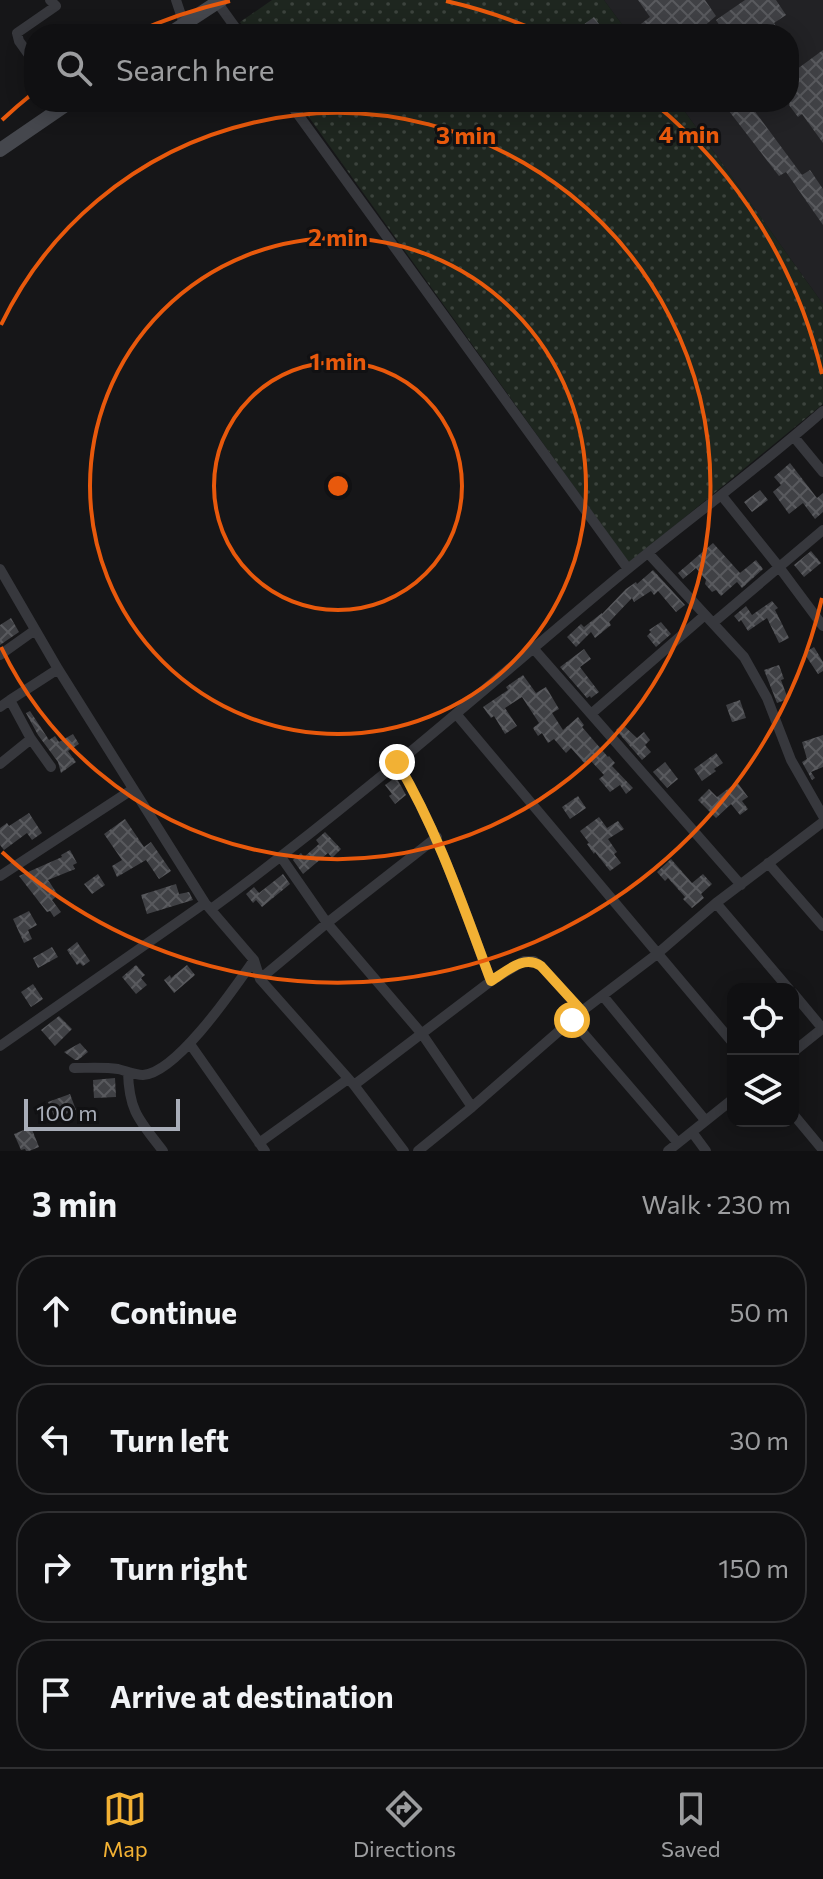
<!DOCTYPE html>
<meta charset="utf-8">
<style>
:root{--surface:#101012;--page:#19191b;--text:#f1f3f6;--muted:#9c9d9f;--line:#303032;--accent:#f2b134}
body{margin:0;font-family:Commissioner,sans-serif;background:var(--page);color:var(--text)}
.controls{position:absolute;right:24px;bottom:24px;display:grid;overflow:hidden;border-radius:16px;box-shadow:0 4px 20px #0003}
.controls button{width:72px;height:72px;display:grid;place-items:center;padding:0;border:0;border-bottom:2px solid var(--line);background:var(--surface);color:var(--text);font:40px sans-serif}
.scale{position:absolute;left:24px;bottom:20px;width:156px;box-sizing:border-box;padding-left:8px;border:4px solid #a8adb8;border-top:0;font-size:22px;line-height:28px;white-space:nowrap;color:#a8adb8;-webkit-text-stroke:6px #111113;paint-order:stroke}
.stop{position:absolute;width:24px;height:24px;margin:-18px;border:6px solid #f2b134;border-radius:50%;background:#fff}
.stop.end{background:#f2b134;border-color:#fff;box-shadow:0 2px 8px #0008}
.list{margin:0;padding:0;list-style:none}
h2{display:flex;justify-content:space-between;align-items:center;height:104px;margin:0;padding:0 32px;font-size:34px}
h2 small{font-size:26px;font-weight:400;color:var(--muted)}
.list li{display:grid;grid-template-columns:52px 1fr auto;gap:24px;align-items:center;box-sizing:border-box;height:112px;margin:0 16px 16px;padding:0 16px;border:2px solid var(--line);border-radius:32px}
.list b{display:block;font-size:30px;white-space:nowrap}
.list em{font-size:26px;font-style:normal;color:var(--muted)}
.icon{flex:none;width:44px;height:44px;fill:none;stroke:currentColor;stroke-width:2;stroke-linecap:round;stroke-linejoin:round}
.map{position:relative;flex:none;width:823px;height:1151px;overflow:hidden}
.search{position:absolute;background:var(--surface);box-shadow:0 4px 20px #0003;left:24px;right:24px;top:24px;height:88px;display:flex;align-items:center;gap:20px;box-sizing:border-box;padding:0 28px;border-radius:32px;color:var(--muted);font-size:30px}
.sheet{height:616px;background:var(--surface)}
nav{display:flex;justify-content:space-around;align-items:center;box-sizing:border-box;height:112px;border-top:2px solid var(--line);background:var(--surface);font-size:22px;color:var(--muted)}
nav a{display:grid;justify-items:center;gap:4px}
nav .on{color:var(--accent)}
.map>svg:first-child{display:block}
.built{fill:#222225}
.grass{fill:url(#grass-dots)}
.building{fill:url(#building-cross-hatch)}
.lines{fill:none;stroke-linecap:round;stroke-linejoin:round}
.minor{stroke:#37383d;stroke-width:10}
.secondary{stroke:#45474d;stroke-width:14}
.route{stroke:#f2b134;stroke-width:10}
.ring{fill:none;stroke:#e8590c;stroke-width:4}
.centre{fill:#e8590c;stroke:#111113;stroke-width:4}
.ring-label{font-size:24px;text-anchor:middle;font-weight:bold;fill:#e8590c;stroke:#111113;stroke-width:6;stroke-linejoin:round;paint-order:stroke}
</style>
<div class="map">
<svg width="823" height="1151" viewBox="0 0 823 1151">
<defs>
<pattern id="grass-dots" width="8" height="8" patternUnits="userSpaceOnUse" patternTransform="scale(2)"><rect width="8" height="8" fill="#1e261f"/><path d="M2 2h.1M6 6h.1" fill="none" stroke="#3c433d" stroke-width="1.8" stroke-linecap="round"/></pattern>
<pattern id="building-cross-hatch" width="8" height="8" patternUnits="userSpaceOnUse" patternTransform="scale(2)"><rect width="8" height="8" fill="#404145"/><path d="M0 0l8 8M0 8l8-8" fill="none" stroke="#595a5e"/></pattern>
</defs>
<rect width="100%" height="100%" fill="#161618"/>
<path class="built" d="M604,0H823V304L678,102H789V34H629Z"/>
<path class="grass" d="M272,0H604L629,34H249L240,22Z
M298,102H678L823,304V404L629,563Z"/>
<path class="building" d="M638,0H705L716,16L695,34H642L637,27L650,17Z
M745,0H776L786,15L774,23L781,34H725L716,20Z
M594,17L606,34H583L579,28Z
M823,50V143L802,114L798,117L789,105V75Z
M722,102H748L802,175L810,170L823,189V225L786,172L779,176Z
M790,463L817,498L823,493V512L815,519L803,503L789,514L773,492L781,485L774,477Z
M760,490L768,500L752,512L744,502Z
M713,543L740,573L756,560L763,569L742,588L737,582L721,596L716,590L712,592L705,584L706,580L696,568L683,579L678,573Z
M811,551L821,563L804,577L794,565Z
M653,570L685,605L676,612L658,591L654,595L651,591L634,602L632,598L609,622L611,625L595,638L591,632L576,647L567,637L581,624L584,627L602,613V614L626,589L636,582L637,584Z
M772,601L778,608L775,610L789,638L779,643L767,618L748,631L741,620L739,622L734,616L746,606L752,615Z
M11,618L19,632L0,645V625Z
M661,622L671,634L656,647L647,636L651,632L649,630Z
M814,647L823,662V671L818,674L804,653Z
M584,649L591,659L580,667L599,692L591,698L590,696L587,698L560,667Z
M779,665L784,679L781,680L788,699L777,703L764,670Z
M523,675L536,693L546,687L559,709L552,713L563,730L578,717L584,725L582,727L608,757L609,756L615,763L612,766L633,788L626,794L620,785L610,792L599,779L604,775L591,761L586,765L571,748L566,753L554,739L548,743L542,733L538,736L533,728L539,723L522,697L505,708L517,726L505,734L494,716L491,718L483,707L508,690L506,687Z
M740,700L746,718L732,722L726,705Z
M30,711L49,740L55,736L59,742L73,734L79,744L68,751L76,762L61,773L58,762L38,735L26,713Z
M622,724L637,738L644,732L650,740L645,745L651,752L642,760L616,730Z
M823,735V767L811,772L815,778L812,780L802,762L807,759L802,742Z
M716,753L723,763L714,769L716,771L702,781L694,769Z
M665,762L678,779L667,788L653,772Z
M396,777L406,795L395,804L389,796L392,794L385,785Z
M737,782L748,797L742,801L748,809L740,815L731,804L716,818L698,800L709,789L717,797Z
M578,796L586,808L570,819L562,807Z
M29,813L42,833L32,840L27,833L4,850L0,845V828L7,823L9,826Z
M599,817L607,828L618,821L624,829L608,839L617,852L614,854L621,863L610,871L595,852L594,854L587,844L589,843L580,831Z
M125,819L144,847L151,842L171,871L159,879L146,860L117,877L112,866L122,860L104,834Z
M325,832L341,849L332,858L328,853L303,874L293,860L301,853L304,857L319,844L316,840Z
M70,850L77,863L73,865L75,869L48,880L58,895L52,900L61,912L54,917L50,911L47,912L19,876L62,857L61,855Z
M671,859L692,883L703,874L712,884L701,894L704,898L692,908L683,899L685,897L668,878L665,881L657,872Z
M98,874L105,885L92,894L84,884Z
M283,874L290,884L262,907L256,900L253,903L246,894L254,887L259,893Z
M176,884L179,894L189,892L193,900L147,914L141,895Z
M29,911L37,925L28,930L32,939L24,943L13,919Z
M77,942L90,961L83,966L80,963L77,965L67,950Z
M52,947L58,957L38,968L33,958Z
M136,965L145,975L141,978L147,985L136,994L122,977Z
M187,965L195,975L174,993L164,980L170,975L171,978Z
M33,984L43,999L31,1007L21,992Z
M59,1016L72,1029L55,1046L41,1030Z
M80,1043L88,1052L78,1060H75L64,1052Z
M115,1078L116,1097L94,1098L93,1080Z
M70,1094L76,1110L55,1118L48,1102Z
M31,1127L39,1147L29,1151H26L25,1149L21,1150L14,1134Z"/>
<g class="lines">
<path class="minor" d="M176,0L184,24
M217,2L240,34
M34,62L19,41L17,33L56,6L50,0
M289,102L628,569
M794,437L823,472
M722,496L779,567L823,626
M648,553L744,657L767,698L791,760L823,816
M0,569L58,669L205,903L254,960L260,979L354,1085L404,1151
M713,623L823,530
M533,648L741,885
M0,655L35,630
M0,707L10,700
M591,714L705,615
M457,715L733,1043
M397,762C438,831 463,906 491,981
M0,764L31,739
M51,767L31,739L10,700L58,669
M281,857L327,923L422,1034L472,1107
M768,863L823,926
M0,876L133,789
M716,903L789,989
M211,909C348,809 476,696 606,587C678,527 753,473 823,411
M260,979L327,923L437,837
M793,993L823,1029
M603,996L705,1120
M572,1020L678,1143
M190,1044L265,1151
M0,1046L205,903
M793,1052L823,1028
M74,1068C89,1068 105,1067 118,1069C126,1071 135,1075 143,1075C177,1073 235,987 254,960
M128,1072C129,1112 140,1121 163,1151
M354,1085L491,981L524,961H534L541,966L582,1011
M793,1114L823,1150
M692,1132L706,1151
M259,1143L348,1079
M418,1151L472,1107L582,1011L657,954L716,903L823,822
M668,1151L733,1099"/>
<path class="secondary" d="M169,34L221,0
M0,150L70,102"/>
</g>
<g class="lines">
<path class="route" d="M397,762C438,831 463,906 491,981C507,971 524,954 541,966L582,1011L572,1020"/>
</g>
<g class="ring">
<circle cx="338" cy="486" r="124"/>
<circle cx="338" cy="486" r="248"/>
<path d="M1 325A373 373 0 1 1 1 647"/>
<path d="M822 598A497 497 0 0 1 2 852M2 120A497 497 0 0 1 32 94M132 34A497 497 0 0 1 230 1M446 1A497 497 0 0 1 544 34M654 103A497 497 0 0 1 822 374"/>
</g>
<circle cx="338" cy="486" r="12" class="centre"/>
<g class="ring-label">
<text x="689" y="143">4 min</text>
<text x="466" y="144">3 min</text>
<text x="338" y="246">2 min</text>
<text x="338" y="370">1 min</text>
</g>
</svg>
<div class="controls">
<button><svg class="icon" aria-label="locate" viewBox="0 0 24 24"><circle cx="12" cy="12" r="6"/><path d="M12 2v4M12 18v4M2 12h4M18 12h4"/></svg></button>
<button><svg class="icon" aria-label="layers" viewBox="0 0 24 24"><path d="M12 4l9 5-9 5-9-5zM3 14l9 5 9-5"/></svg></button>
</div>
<div class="scale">100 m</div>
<div class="stop" style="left:572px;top:1020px"></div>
<div class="stop end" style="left:397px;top:762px"></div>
<div class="search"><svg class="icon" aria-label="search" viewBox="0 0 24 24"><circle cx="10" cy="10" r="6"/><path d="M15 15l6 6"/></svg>Search here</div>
</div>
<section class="sheet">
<h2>3 min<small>Walk · 230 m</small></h2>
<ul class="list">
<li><svg class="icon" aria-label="ahead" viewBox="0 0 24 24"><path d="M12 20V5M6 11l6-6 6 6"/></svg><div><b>Continue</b></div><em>50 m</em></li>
<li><svg class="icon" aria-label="left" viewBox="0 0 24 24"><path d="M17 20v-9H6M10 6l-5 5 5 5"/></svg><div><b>Turn left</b></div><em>30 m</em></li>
<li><svg class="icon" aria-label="right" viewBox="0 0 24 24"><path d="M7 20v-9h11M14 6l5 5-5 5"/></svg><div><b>Turn right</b></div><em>150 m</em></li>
<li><svg class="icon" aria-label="arrive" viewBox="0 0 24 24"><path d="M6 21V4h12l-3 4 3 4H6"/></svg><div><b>Arrive at destination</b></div></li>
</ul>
</section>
<nav>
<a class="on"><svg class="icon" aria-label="map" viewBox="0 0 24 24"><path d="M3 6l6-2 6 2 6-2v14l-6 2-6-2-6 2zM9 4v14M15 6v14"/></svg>Map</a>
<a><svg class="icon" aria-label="directions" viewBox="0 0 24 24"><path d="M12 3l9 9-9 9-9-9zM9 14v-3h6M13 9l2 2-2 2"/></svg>Directions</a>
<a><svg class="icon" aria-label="saved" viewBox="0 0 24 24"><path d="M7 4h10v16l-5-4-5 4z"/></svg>Saved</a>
</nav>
